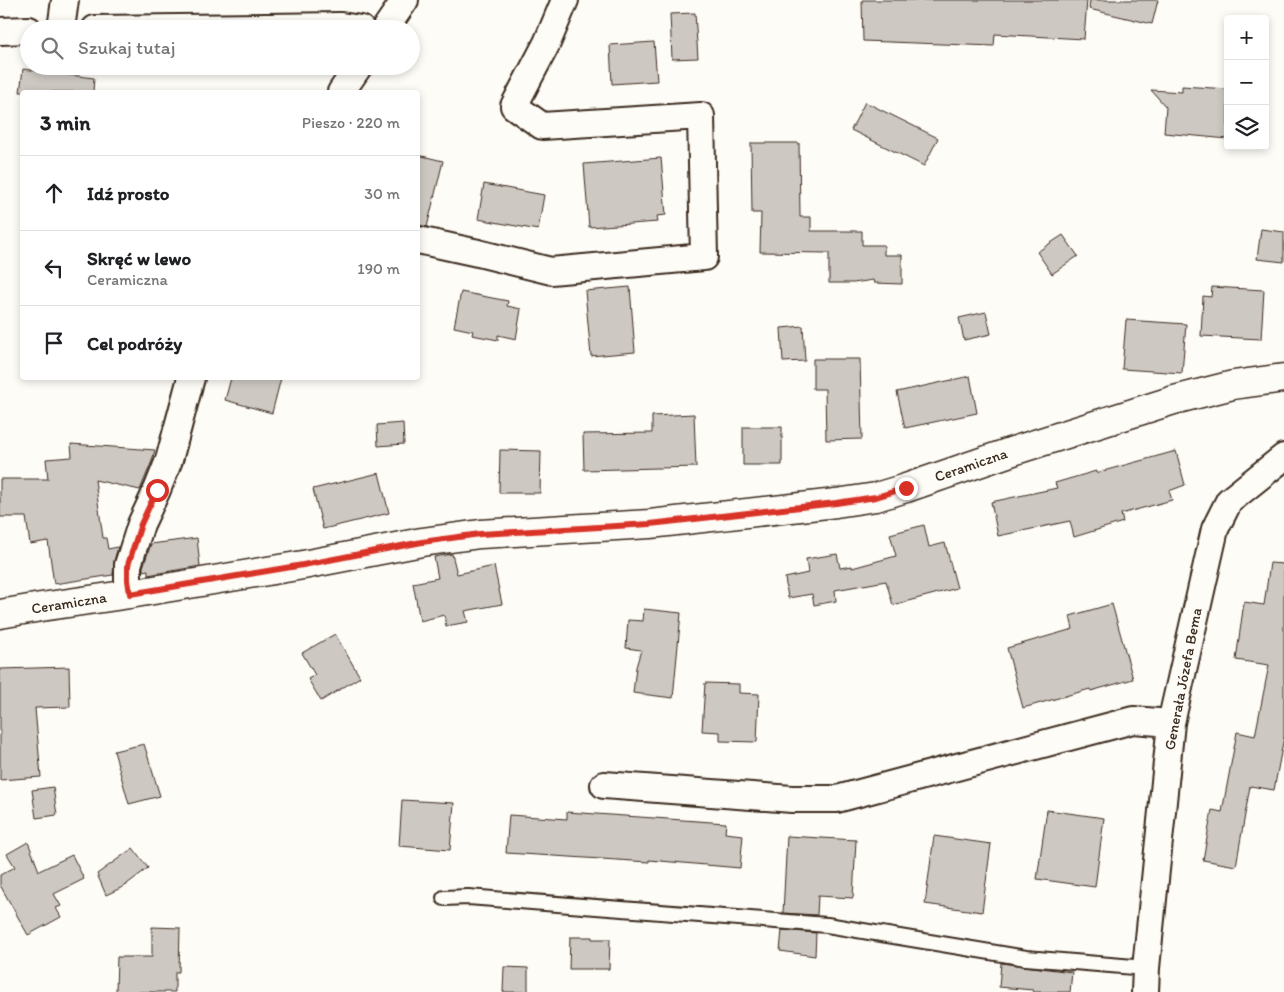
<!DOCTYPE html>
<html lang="pl">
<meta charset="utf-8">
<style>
:root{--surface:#fff;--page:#f2f2f2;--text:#202124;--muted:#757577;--line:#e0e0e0}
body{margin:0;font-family:Itim,sans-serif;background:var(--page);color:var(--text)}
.controls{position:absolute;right:15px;top:15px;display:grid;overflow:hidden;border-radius:5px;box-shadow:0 2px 8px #0003}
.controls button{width:45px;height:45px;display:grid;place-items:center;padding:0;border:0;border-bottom:1px solid var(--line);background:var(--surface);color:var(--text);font:25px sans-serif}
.stop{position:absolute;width:15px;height:15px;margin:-11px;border:4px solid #d93025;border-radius:50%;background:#fff}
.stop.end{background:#d93025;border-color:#fff;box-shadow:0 1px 5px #0008}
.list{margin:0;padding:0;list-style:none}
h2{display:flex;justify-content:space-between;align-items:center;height:65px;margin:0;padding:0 20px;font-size:21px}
h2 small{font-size:16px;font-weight:400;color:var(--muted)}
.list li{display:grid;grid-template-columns:32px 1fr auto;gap:15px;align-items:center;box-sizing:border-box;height:75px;padding:0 20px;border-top:1px solid var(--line)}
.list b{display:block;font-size:19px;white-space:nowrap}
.list p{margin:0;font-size:16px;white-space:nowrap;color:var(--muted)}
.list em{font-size:16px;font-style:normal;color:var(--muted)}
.icon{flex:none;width:28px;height:28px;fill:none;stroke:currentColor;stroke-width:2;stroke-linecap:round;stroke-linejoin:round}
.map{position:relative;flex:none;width:1284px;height:992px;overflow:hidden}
.search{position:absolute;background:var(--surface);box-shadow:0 2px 8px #0003;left:20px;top:20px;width:400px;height:55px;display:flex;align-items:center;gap:12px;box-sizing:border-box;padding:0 18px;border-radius:28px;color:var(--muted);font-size:19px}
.panel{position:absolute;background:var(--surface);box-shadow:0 2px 8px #0003;left:20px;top:90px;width:400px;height:290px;border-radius:5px}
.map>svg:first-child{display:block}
.building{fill:#cdc8c2;stroke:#3b2a1e}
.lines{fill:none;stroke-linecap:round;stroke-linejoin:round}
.lane-casing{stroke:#3b2a1e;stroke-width:18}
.street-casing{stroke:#3b2a1e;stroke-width:30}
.secondary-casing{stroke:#3b2a1e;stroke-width:31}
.lane{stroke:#fdfcf7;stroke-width:14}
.street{stroke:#fdfcf7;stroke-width:26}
.secondary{stroke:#fdfcf7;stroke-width:28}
.route{stroke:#d93025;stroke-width:6}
.labels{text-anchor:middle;stroke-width:4;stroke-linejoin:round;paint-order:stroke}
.street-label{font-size:15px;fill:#3b2a1e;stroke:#fdfcf7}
</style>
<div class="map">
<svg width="1284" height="992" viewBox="0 0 1284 992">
<rect width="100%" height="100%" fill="#fdfcf7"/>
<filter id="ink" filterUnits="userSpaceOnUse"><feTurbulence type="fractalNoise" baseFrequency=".02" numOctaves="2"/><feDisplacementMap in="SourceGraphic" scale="10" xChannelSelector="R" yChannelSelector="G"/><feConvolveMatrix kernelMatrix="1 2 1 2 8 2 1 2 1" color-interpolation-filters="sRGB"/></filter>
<g filter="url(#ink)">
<path class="building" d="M862,0H1087L1084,39L995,34L994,46L863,41Z
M1090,0H1158L1152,24L1089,9Z
M695,13L698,58L672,59L670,14Z
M654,42L657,81L612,84L610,45Z
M23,69L94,78L93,92H20Z
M1182,86L1228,89V139L1164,133L1166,107L1151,90L1182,92Z
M865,102L938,138L924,166L851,130Z
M751,143H799L800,217H811V231H862V245H884V255H902V284L874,283L873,280L853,283H829V253L760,252L761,213H752Z
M418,155L443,161L427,227L418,225Z
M661,158L666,215L657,216L658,222L589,227L584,164Z
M484,184L544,195L538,230L478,219Z
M1261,229L1284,232V262L1257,259Z
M1063,235L1078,256L1052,274L1037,252Z
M630,287L635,352L591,356L585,291Z
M1212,287L1264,290L1261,339L1201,336L1203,296L1211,297Z
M461,292L508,301L507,306L521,309L516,339L498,335V340L472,335L473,331L454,327Z
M986,312L991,334L964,340L959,318Z
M1126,320L1186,324L1182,373L1122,369Z
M803,326L805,361L783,362L781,328Z
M813,359H860L862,439L826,440L825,389H813Z
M970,376L977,413L905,428L897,392Z
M231,378H281L272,413L225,400Z
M694,414L696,467L584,470L583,434L652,433V416Z
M403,423L404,444L378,446L377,425Z
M743,427H782V465H743Z
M71,444L155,450L152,461L140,490L95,480L103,538H106L108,549L118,547L114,561L113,575L54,584L48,541L30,544L26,517H0V479H48L46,459L72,457Z
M500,450L541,451L540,493H499Z
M1176,451L1185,485L1169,491L1172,500L1121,514L1123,522L1074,537L1070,521L998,536L991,502L1057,488L1055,483L1096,471V473Z
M379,473L389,513L323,529L313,489Z
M924,525L929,547L945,543L957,588L893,605L886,581L835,590L836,601L814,605L812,594L788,598L785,578L808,573L806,559L837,554L840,568L852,566V568L896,556L890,534Z
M197,538L200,566L148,575V570L143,571V567L151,544Z
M452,554L457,574L494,566L502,604L465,611L468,622L446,626L444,615L420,621L413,583L438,578L434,557Z
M1270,563L1284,564V737L1274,790L1250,786L1236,866L1203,860L1212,810L1222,812L1237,732L1255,736L1269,665L1236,660L1244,602L1264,605Z
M1112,604L1133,679L1091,691L1090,689L1023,708L1007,648L1073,629L1070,616Z
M644,609L681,613L673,698L633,693L636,667L641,650L626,648L628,620L643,621Z
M335,634L360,677L321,701L308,679L315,675L302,653Z
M69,667L70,707L35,708L41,777L0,780V669Z
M705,683L739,684V693L759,694L757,742L720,741V732L702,731Z
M144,744L160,796L129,804L114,751Z
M53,787L57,815L36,818L32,790Z
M402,800L454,803L450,850L399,846Z
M1047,810L1104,818L1095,887L1037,879Z
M567,812L726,823L725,833L743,835L740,868L649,860V862L506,853L509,815L567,819Z
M787,836L856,840L853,898L818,896L817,915L783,913Z
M934,836L991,844L982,912L925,904Z
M28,842L39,871L72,855L84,879L54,894L61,906L56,908L61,917L28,935L0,885V875L15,867L7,854Z
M133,848L148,868L127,884V885L106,895L97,874Z
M152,927L180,928L179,972H175V992H116L117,957H152Z
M782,930L816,933L815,956L780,951Z
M570,937H592V939H610L609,969H569Z
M1001,963L1072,972L1070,992H1033V990L999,987Z
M504,967L528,968V992H503Z"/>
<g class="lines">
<g class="lane-casing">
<path id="lane" d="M444,898L468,897L827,925L1026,958L1146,968"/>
</g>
<g class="street-casing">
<path id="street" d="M61,29L65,0
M95,29L341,26L361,29
M385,29L405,0
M0,31L29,30
M341,92L359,66
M418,240L478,253L551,271L704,257L701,116L542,126L514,106L547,43L565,0
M130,594L128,580V565L141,524L157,490L169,460L191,378
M604,785L792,799H837L1133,720L1171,723
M1145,992L1146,968L1171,723L1215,529L1229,501L1284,457"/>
</g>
<g class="secondary-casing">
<path id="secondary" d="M0,614L41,607L130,594L303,565L422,542L480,534L650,524L836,503L876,497L906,488L1016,450L1174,400L1233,385L1284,378"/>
</g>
<use href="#lane" class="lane"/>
<use href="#street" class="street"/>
<use href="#secondary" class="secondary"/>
</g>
</g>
<g class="lines" filter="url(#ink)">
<path class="route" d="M157,490L141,524L128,565V580L130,594L303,565L422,542L480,534L650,524L836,503L876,497L906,488"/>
</g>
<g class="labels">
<g class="street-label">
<text transform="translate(971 465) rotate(-19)" y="5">Ceramiczna</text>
<text transform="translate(69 603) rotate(-9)" y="5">Ceramiczna</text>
<text transform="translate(1183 679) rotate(-79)" y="5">Generała Józefa Bema</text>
</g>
</g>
</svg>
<div class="controls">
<button>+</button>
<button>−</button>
<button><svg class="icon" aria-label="layers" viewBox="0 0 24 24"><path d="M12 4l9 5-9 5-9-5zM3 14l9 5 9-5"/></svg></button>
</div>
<div class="stop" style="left:157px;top:490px"></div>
<div class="stop end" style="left:906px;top:488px"></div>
<div class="search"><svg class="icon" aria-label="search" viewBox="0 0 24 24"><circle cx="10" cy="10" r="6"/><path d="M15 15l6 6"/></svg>Szukaj tutaj</div>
<section class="panel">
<h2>3 min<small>Pieszo · 220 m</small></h2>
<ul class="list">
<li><svg class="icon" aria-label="ahead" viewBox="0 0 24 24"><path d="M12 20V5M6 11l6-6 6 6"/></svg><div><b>Idź prosto</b></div><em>30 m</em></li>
<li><svg class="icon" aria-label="left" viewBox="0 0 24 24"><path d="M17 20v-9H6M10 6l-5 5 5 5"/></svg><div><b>Skręć w lewo</b><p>Ceramiczna</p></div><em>190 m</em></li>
<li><svg class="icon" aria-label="arrive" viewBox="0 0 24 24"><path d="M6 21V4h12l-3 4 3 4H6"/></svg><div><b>Cel podróży</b></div></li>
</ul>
</section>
</div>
